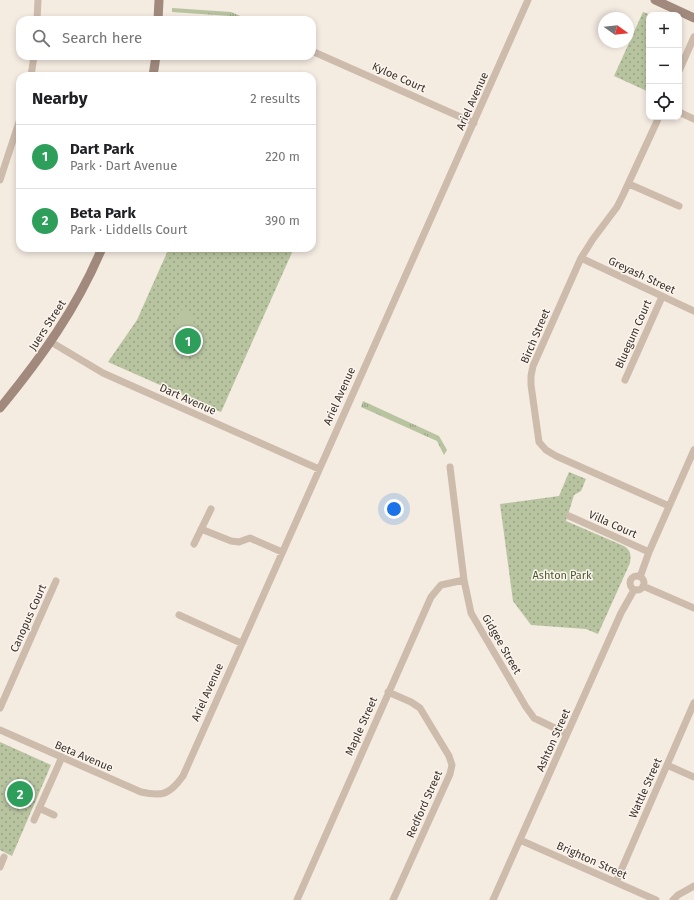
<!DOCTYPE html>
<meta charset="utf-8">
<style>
:root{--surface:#fff;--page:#f6f6f6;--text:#202124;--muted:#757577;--line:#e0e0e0;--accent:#0f766e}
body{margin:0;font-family:"Fira Sans",sans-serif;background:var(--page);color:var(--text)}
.controls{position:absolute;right:12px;top:12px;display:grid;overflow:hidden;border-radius:8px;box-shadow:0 2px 6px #0003}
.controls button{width:36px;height:36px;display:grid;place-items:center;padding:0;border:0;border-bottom:1px solid var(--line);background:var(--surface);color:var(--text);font:20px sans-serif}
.compass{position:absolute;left:598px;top:12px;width:36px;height:36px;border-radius:50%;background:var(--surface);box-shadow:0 2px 6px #0003;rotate:105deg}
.you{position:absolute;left:394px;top:509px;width:14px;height:14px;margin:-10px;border:3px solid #fff;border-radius:50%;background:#1a73e8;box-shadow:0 0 0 6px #1a73e833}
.badge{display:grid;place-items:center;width:26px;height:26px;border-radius:50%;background:var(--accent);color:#fff;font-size:13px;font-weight:700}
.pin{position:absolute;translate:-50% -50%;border:2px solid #fff;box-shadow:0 1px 4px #0006}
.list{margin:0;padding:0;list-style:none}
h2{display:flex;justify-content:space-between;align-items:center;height:52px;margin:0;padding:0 16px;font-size:17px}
h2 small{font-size:13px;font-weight:400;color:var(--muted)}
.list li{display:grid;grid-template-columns:26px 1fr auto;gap:12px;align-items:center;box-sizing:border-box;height:64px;padding:0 16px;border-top:1px solid var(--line)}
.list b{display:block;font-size:15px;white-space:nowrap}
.list p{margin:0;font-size:13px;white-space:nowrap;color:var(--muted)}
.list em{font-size:13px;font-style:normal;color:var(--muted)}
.icon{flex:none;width:22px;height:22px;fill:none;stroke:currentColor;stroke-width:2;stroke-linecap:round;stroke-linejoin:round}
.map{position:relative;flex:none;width:694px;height:900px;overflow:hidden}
.search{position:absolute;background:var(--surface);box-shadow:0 2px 6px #0003;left:16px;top:16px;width:300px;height:44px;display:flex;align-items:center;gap:10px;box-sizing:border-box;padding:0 14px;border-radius:12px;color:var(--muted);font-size:15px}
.panel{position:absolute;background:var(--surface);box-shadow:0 2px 6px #0003;left:16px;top:72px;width:300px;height:180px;border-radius:12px}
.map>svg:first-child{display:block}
.grass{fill:url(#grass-tufts)}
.park{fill:url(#park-dots)}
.pitch{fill:#b8c4a0}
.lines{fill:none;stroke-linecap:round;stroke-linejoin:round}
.street{stroke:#cdbbac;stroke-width:7}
.secondary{stroke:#a18a7d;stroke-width:9}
.labels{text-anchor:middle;stroke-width:3;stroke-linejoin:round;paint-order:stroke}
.street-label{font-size:11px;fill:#3b302b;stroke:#fbf5ee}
.park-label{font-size:11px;fill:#4a5a2e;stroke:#fbf5ee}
</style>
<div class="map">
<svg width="694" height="900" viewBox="0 0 694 900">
<defs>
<pattern id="grass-tufts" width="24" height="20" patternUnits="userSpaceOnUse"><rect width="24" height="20" fill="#b8c4a0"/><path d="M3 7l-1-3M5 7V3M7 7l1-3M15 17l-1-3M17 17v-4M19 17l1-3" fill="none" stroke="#97a083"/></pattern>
<pattern id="park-dots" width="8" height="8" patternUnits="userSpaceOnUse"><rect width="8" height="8" fill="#b8c4a0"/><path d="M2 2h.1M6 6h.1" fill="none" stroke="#97a083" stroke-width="1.8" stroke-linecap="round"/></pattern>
</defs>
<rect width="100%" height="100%" fill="#f4ebe1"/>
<path class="grass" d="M172,8L231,12L250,20H239L230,16L172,12Z
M363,401L439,436L447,450L444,455L437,441L361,407Z"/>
<path class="park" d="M643,12L651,15H649V92L614,76Z
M169,248H294L221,412L108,362L137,320Z
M569,472L586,479L581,491L574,495L566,521L624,546C631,551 631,554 630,563L598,634L586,629L531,625L513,601L500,504L559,496Z
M0,742L51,765L12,856L0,850Z"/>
<path class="pitch" d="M182,309L196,316L189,333L175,326Z"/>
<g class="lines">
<path class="street" d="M37,20L38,0
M314,52L474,123
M679,71L694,37
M31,76L34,56
M679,112L694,119
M659,117L623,195L617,207L593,239L581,258L533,366L531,376V385L539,442L546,450L556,456L669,506
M0,180L20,119
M629,184L679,206
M581,258L694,311
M51,342L103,373L319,469
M625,380L662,297
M450,467L464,580L471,613L526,707L534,718L567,734
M569,516L649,552
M201,529L231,541L239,542L250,538L282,552
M194,544L211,509
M630 583a7 7 0 1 1 14 0a7 7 0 1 1-14 0Z
M640,577L649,552L694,450
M643,586L694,608
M179,615L241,643
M388,692L411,702L420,708L449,756L452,765L450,774L393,900
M0,708L56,581
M0,730L141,792C163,797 170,794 183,776L528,0
M667,765L694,777
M39,808L54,815
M34,820L62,757
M520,840L656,900
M0,867L4,857
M616,882L694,703
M297,900L431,597L441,585L464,580
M493,900L621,613L634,590
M673,900L678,895L694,886"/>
<path class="secondary" d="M655,0L694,18
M158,20L159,0
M153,76L156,56
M0,408C41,358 77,308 102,248"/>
</g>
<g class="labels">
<g class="street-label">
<text transform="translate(399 77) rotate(24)" y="4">Kyloe Court</text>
<text transform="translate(472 101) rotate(-66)" y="4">Ariel Avenue</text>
<text transform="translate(642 275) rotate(25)" y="4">Greyash Street</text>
<text transform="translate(47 325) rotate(-57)" y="4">Juers Street</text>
<text transform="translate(633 334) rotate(-66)" y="4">Bluegum Court</text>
<text transform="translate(535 336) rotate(-67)" y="4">Birch Street</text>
<text transform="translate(339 396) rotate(-66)" y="4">Ariel Avenue</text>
<text transform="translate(188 399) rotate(24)" y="4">Dart Avenue</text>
<text transform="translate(613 524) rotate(24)" y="4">Villa Court</text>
<text transform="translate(28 618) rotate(-66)" y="4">Canopus Court</text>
<text transform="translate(502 644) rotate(60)" y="4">Gidgee Street</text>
<text transform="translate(207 692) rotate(-66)" y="4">Ariel Avenue</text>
<text transform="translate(361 726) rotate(-66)" y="4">Maple Street</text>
<text transform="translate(553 740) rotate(-66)" y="4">Ashton Street</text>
<text transform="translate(84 756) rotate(23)" y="4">Beta Avenue</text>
<text transform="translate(645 788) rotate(-66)" y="4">Wattle Street</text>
<text transform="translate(424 804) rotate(-66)" y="4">Redford Street</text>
<text transform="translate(592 860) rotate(24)" y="4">Brighton Street</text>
</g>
<g class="park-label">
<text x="562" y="579">Ashton Park</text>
</g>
</g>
</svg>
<div class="controls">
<button>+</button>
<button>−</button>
<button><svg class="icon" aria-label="locate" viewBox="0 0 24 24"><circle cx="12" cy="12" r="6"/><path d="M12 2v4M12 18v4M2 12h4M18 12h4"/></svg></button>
</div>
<svg class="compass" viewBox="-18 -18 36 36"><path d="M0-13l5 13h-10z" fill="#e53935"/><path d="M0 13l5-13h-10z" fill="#757577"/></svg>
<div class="you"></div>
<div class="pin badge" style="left:188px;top:341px;background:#2e9e5b">1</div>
<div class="pin badge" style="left:20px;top:794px;background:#2e9e5b">2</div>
<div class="search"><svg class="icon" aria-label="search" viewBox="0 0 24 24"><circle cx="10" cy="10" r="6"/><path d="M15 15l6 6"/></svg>Search here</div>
<section class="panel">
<h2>Nearby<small>2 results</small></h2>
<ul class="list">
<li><span class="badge" style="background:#2e9e5b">1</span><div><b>Dart Park</b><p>Park · Dart Avenue</p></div><em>220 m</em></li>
<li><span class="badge" style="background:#2e9e5b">2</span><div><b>Beta Park</b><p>Park · Liddells Court</p></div><em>390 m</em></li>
</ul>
</section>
</div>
